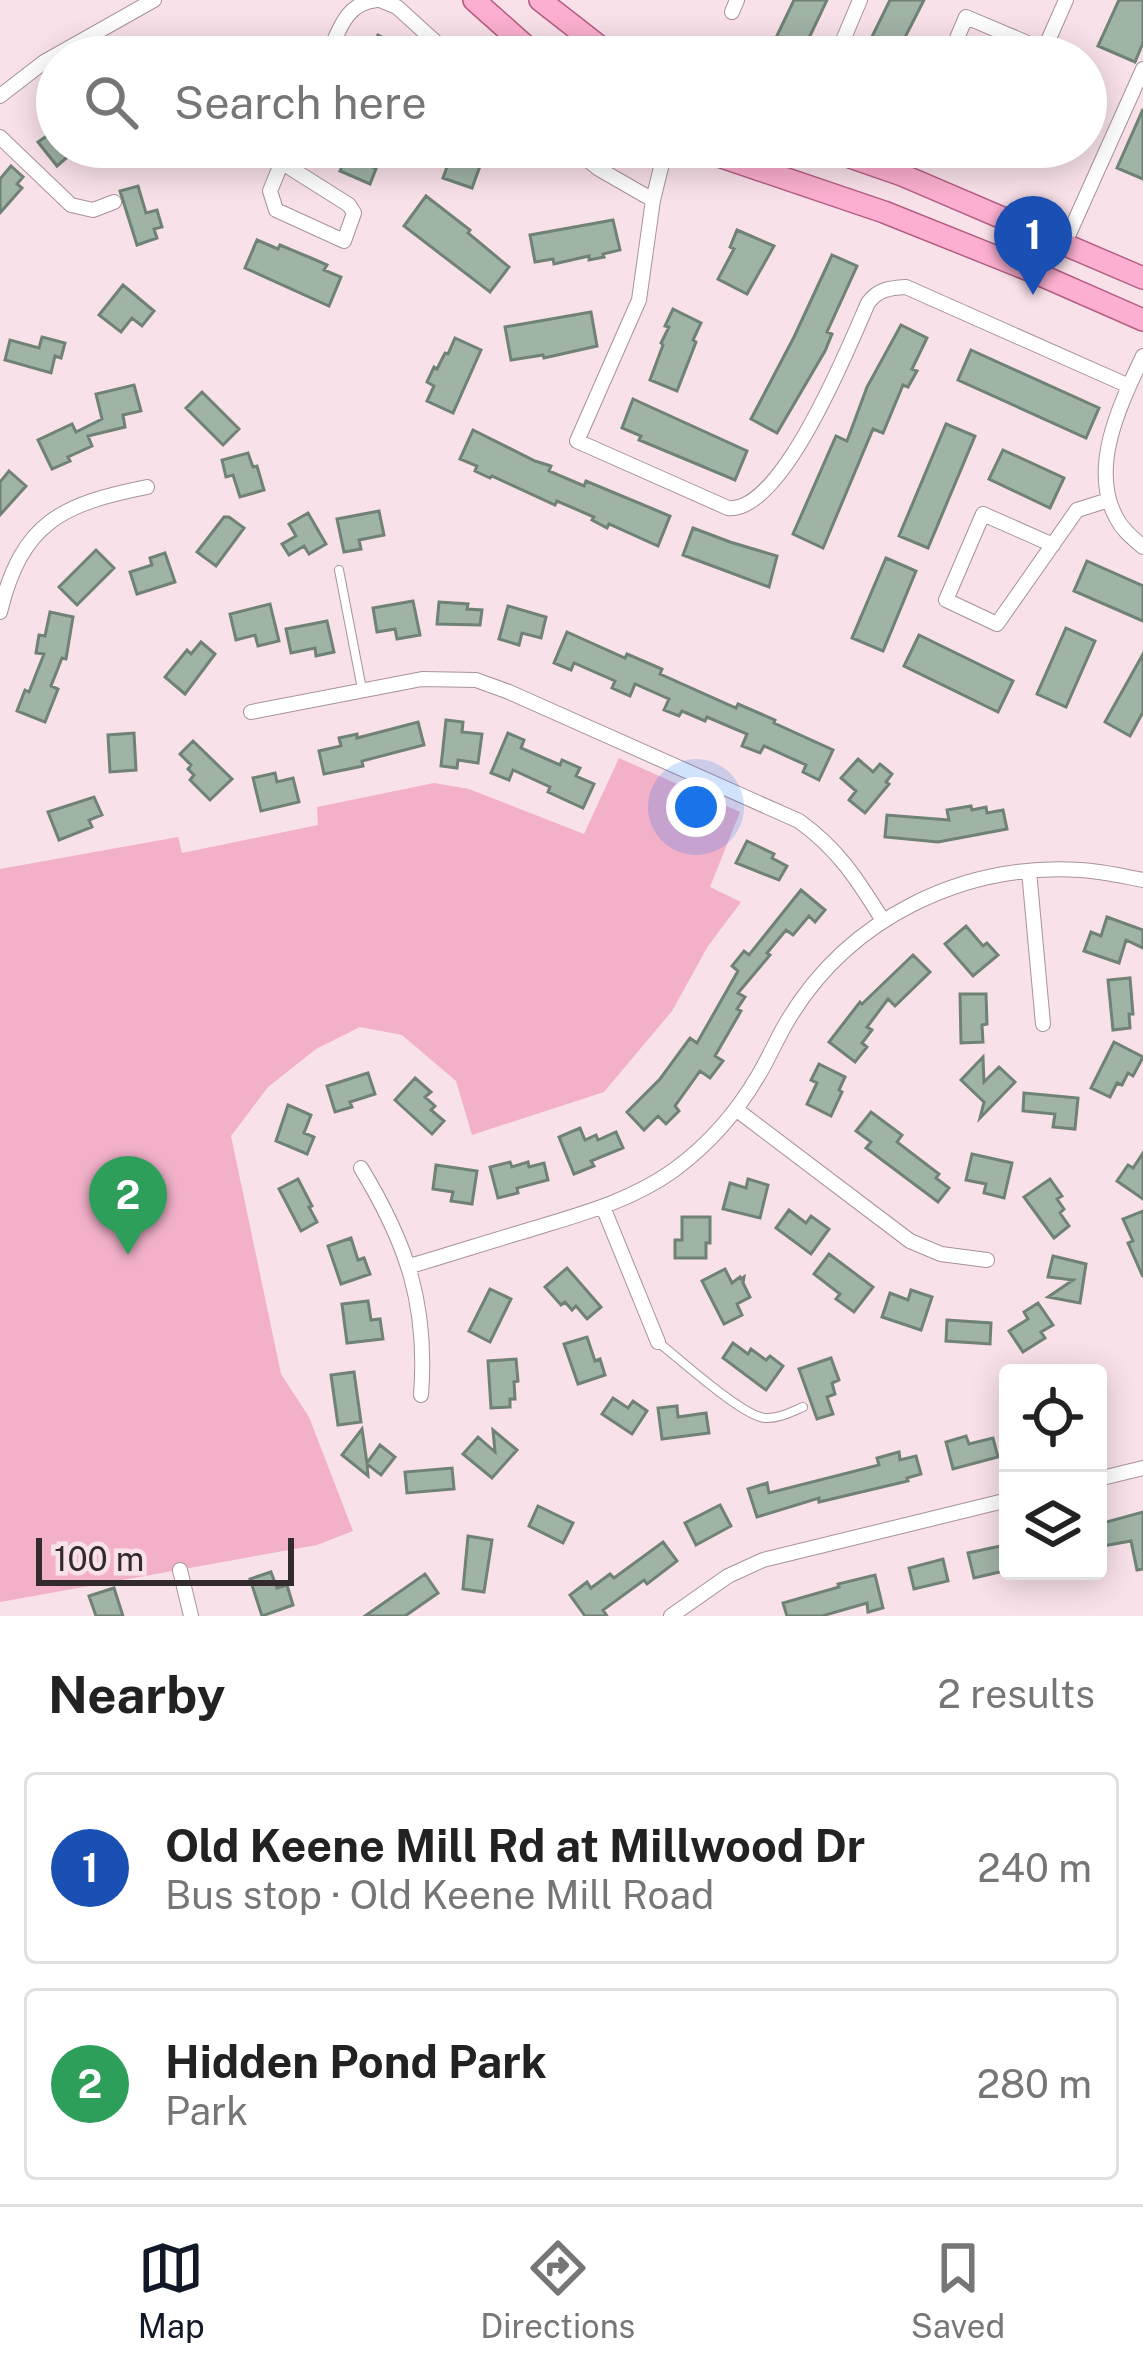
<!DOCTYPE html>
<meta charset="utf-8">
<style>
:root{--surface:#fff;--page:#f6f6f6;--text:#222;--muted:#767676;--line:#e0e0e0;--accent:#111827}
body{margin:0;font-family:"Public Sans",sans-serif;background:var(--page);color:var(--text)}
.controls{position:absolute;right:36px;bottom:36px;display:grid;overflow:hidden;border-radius:12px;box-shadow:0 6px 30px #0003}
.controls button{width:108px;height:108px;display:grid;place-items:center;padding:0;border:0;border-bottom:3px solid var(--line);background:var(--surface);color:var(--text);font:60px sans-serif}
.scale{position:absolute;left:36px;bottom:30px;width:258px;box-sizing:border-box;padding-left:12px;border:6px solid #332a2e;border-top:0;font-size:33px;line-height:42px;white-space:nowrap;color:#332a2e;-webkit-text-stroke:9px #f9e1e9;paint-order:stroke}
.you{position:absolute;left:696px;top:807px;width:42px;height:42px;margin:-30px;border:9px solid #fff;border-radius:50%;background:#1a73e8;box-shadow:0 0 0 18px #1a73e833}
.badge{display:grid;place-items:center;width:78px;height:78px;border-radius:50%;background:var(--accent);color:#fff;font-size:39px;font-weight:700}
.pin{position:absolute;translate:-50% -99px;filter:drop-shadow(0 3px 6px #0008)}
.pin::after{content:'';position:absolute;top:63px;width:42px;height:36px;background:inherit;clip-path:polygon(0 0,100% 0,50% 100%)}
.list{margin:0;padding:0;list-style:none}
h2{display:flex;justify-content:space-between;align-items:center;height:156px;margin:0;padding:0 48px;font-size:51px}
h2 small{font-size:39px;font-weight:400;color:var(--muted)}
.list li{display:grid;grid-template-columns:78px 1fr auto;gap:36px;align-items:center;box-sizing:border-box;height:192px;margin:0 24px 24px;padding:0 24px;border:3px solid var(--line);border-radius:12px}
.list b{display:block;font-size:45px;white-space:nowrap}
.list p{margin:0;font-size:39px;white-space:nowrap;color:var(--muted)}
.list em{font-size:39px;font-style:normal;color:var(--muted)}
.icon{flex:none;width:66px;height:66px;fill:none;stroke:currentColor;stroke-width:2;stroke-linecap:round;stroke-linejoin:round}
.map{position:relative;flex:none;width:1143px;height:1616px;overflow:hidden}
.search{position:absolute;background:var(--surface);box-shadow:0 6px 30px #0003;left:36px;right:36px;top:36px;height:132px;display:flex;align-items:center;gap:30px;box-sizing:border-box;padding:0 42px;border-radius:66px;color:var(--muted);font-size:45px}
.sheet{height:588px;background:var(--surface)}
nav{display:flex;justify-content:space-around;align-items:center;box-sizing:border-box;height:168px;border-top:3px solid var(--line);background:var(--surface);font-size:33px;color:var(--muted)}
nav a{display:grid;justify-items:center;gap:6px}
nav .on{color:var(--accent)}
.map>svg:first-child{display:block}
.green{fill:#f2b0c9}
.building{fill:#a0b4a6;stroke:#6f8275;stroke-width:3}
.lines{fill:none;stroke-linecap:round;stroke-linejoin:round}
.service-casing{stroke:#a8929a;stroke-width:10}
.minor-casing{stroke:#a8929a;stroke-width:16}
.primary-casing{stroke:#b45e83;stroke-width:24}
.service{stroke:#fff;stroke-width:8}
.minor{stroke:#fff;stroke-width:14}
.primary{stroke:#fcafd0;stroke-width:21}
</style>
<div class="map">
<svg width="1143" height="1616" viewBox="0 0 1143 1616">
<rect width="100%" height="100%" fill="#f9e1e9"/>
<path class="green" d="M619,758L740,812L710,887L741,902L708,946L672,1011L604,1092L472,1135L456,1081L402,1035L360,1027L316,1049L268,1087L231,1136L281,1374L309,1417L353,1531L317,1545L0,1602V869L178,837L182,853L318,825L317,807L434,783L469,789L584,834Z"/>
<path class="building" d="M794,0H827L800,57H793L772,46Z
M890,0H924L895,57H862Z
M1119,0H1143V43L1135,62L1098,46Z
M378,35L424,57H374L376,54L370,52Z
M1143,109V179L1117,168Z
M51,133L57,140V147H79L57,166L38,142Z
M351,147H360L374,158L371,166L376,169L370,184L340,171Z
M454,147H487L472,188L443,178Z
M11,166L23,177L17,184L22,188L0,213V179Z
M138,186L146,213L157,210L162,227L154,229L157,238L137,245L120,191Z
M426,196L470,230L468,233L509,267L490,292L404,226Z
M613,220L620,250L603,254L604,257L589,260V256L554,264L553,259L535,262L530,235Z
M737,230L774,246L747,294L718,279L734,249L730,247Z
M257,240L278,249L280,245L311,258L327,265L324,270L341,277L329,306L245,268Z
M832,255L857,266L827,332L832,334L825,351L777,433L751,419L794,337Z
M123,285L154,311L142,326L132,318L121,332L99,315Z
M673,309L701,323L693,340L696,342L677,391L650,380L663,345L661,343L669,327L665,326Z
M591,312L597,346L544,358L543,355L511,360L505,327Z
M901,325L927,338L912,369L917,371L908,387L903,385L883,433L873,429L823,548L793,534L836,436L847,441L867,387Z
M42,337L65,343L61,358L55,356L51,373L5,360L10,340L39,348Z
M455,338L481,350L453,413L427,401L434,386L427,382L434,367L437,369L445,353L448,354Z
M971,350L1099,408L1086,438L958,380Z
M134,385L141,411L123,415L125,427L88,436L92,446L68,457L70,461L52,469L38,440L72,424L76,432L102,419L96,394Z
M202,392L239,429L223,445L186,408Z
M633,399L747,451L735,480L639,440L641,436L622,428Z
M946,424L975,436L928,548L899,536Z
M473,430L535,461L551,466L549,471L584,486L586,481L670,516L658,546L609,524L607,528L592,520L594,517L557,501L555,505L492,476L490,478L475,471L477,466L460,459Z
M1003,450L1064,478L1050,508L989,479Z
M248,453L253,467L257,466L264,490L240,497L233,475L226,477L222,460Z
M9,471L26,486L0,515V482Z
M379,511L384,535L359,540L361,549L344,552L337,519Z
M308,513L326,544L309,554L304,546L289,555L282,544L296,536L289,524Z
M224,517H229L244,528L216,566L197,552Z
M693,528L730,542L777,556L769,587L683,555Z
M96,550L114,568L77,605L59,587Z
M165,553L175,582L137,594L130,572L152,565L150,558Z
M886,558L916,571L883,651L852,638Z
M1087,561L1143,586V621L1074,591Z
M413,601L420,635L397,639L395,629L377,632L373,608Z
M439,602L468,604L467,609L482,610L480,625L437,624Z
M270,604L279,641L258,646L255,635L236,640L230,614Z
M508,606L546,617L541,638L522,633L519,645L499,639Z
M50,612L73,617L66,659L62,658L51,686L58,689L45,722L17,711L25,690L29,692L44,654L36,653L39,635L45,636Z
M327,621L334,652L316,656L315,648L291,653L286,629Z
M1066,628L1095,641L1066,707L1037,694Z
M567,632L625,658L627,654L662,669L660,674L736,708L738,704L775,720L774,723L833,750L819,780L803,772L806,765L764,746L760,753L742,746L747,734L707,717L705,721L682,711L679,716L664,710L669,699L635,684L630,696L612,688L615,681L574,663L571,670L554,663Z
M919,635L1013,681L998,712L904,666Z
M201,642L215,654L185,694L165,677L187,650L191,654Z
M1143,654V712L1130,736L1105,722Z
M446,720L463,722L462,732L482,734L478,763L458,760L457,768L441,766Z
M418,722L424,745L362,761L363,766L324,774L319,751L341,746L339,738L357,734V738Z
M134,733L136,770L110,772L108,735Z
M508,733L524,740L521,748L560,765L562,760L580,768L576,776L594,784L583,808L548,792L550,787L513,770L509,780L491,773Z
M193,741L232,779L210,800L190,780L194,775L188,769L191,765L180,754Z
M858,759L873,772L880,764L892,774L886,782L889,784L865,813L849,800L856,791L841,778Z
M275,773L277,782L293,778L299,802L261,811L253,778Z
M94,797L102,815L89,820L92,827L59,840L48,812Z
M971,806L972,810L986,807L987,813L1003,810L1007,829L938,842L885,837L887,815L949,820L947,810Z
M747,841L774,854L772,858L787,866L779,880L736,863Z
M801,890L825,910L815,922L809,916L793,935L786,930L767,953L770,955L738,993L745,997L737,1009L741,1011L715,1056L723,1061L710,1078L700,1071L675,1106L679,1111L666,1124L658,1116L644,1130L627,1112L660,1079L690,1038L697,1043L738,971L732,966L744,951L749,955Z
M1107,917L1143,930V948L1126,940L1119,963L1084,951L1091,932L1101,936Z
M966,926L983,946L987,943L998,955L973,976L945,944Z
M913,955L930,972L895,1006L888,999L867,1027L872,1030L862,1043L867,1047L855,1062L829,1042L860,1002L862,1004Z
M1130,978L1133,1014H1129L1130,1028L1113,1030L1108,980Z
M960,994H986L987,1024L982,1025L983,1042L961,1043Z
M1114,1042L1143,1057L1133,1076L1128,1073L1122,1085L1117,1083L1110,1097L1091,1088Z
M983,1057L984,1082L999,1067L1015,1082L980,1118L984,1102L961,1080Z
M819,1064L845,1077L839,1090L842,1092L831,1116L807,1104L817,1083L811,1080Z
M368,1073L375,1094L350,1102L352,1107L335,1112L327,1086Z
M415,1078L431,1092L425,1097L435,1106L431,1110L444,1121L432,1134L395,1100Z
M1024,1093L1078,1098L1075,1129L1053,1127L1055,1114L1023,1111Z
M288,1105L311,1115L304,1133L314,1137L307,1154L276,1141Z
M871,1112L902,1135L897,1142L939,1174L936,1178L949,1188L938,1202L866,1148L871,1142L856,1131Z
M580,1128L585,1140L596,1135L598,1140L616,1132L623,1148L591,1161L594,1166L574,1174L559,1137Z
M1143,1153V1199L1117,1181L1128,1165L1133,1168Z
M972,1154L1012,1163L1004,1198L984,1193L986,1184L966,1180Z
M510,1162L512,1167L528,1162L529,1167L544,1163L548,1180L517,1188L518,1193L498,1198L490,1167Z
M436,1165L477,1171L472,1204L451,1201L453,1192L433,1189Z
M298,1179L312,1206L309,1207L317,1222L301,1231L279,1189Z
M748,1179L768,1185L760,1218L723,1209L730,1183L746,1188Z
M1050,1179L1062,1196L1057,1199L1064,1209L1060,1213L1069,1226L1054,1238L1024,1197Z
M789,1210L806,1223L811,1216L829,1229L811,1254L776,1228Z
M1143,1211V1277L1128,1243L1133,1241L1123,1219Z
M682,1217H710V1243H706V1258H675V1240H682Z
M351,1238L358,1260L364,1258L370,1274L341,1284L328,1246Z
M829,1254L873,1287L854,1312L836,1299L840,1294L814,1274Z
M1053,1256L1086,1264L1080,1303L1048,1297L1073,1280L1048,1277Z
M567,1268L601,1307L587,1319L576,1306L572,1310L565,1302L561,1305L545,1287Z
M725,1269L732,1283L740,1277L741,1279L744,1277L743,1283L750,1297L737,1304L742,1315L724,1324L702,1281Z
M490,1289L511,1299L490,1342L469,1331Z
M911,1290L932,1297L921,1330L882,1317L890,1293L908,1300Z
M368,1301L371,1320L380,1319L383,1339L347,1343L342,1304Z
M1038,1303L1053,1325L1041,1332L1045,1338L1023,1352L1009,1331L1028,1319L1024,1312Z
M947,1320L991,1323L990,1344L946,1341Z
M587,1337L595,1361L600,1359L605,1375L578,1384L564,1344Z
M733,1343L748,1354L751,1349L766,1360L770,1356L783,1366L766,1390L723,1358Z
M831,1358L839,1380L832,1383L835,1394L827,1397L833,1414L817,1419L799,1369Z
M516,1359L518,1381L514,1382L515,1399H510V1407L491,1408L488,1361Z
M354,1372L361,1422L338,1425L331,1375Z
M613,1398L628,1408L633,1401L647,1411L632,1434L602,1414Z
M677,1406L678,1417L706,1413L709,1433L662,1439L658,1408Z
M362,1429L367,1463L380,1445L395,1457L381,1475L367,1464L368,1476L342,1455Z
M493,1430L517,1450L492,1478L463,1454L478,1437L495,1452Z
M966,1436L969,1444L993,1438L998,1457L953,1469L946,1442Z
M899,1452L900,1460L916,1456L921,1474L907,1478L908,1481L819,1502V1498L757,1517L748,1489L767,1483L769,1493L879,1465L877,1458Z
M452,1468L454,1489L407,1493L405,1472Z
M720,1505L731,1526L696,1545L685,1523Z
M538,1506L573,1523L563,1543L529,1526Z
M1143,1512V1569L1137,1570L1131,1541L1103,1546L1099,1524Z
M468,1536L492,1540L484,1592L463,1589Z
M663,1542L677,1561L647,1584L644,1580L603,1610L607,1616H585L570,1595L587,1582L591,1588L610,1574L614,1578Z
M1005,1545L1008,1570L974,1578L968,1553Z
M943,1559L948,1581L914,1589L909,1568Z
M271,1572L277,1588L287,1585L293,1605L262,1616L250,1579Z
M425,1574L438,1593L405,1616H365Z
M875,1575L883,1608L868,1612L867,1603L822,1616H787L783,1603L839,1587L838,1584Z
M114,1588L123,1616H96L89,1596Z"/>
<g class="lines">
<g class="service-casing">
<path id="service" d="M339,570L362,689
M659,1343C680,1359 742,1416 765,1418C778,1419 791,1412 803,1407"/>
</g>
<g class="minor-casing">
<path id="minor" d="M380,0L397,7L452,57
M732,12L737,0
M327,57C339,31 345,3 377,0
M836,57L860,0
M949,57L966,17L1044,50L1066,0
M0,96L44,62L154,0
M0,137L71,205L93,210L114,202
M572,147L599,169L653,200
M666,147L653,200L639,300L577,441L728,508C782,514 849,346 868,303C878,289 890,288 906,287L1129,386
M281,162L349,205L354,213L344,241L276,210L270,191L288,147
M902,175L912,147
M1064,245L1143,69
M1143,356C1121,403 1088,468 1117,519C1123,531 1134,539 1143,547
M1053,545L983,514L946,600L997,624L1077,510L1109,500
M0,612C22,522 62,504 147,487
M251,712L422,679L476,680L509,692L799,821C838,849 857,879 882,919
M1029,871L1043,1024
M737,1110L910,1241L941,1254L987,1260
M361,1168C407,1244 428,1305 421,1395
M603,1207L658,1342
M410,1266C451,1254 491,1241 532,1229C581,1214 631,1201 674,1170C708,1145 737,1112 758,1076C769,1058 777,1038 788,1020C849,918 963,863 1080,870C1101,871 1122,876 1143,880
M1098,1479L1143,1468
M180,1570L191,1616
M671,1616L728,1576L763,1560L1008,1500"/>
</g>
<g class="primary-casing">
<path id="primary" d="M474,0L538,57
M540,0L613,57
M692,147L884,212L1029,270L1143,320
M821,147L902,175L1143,278"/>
</g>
<use href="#service" class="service"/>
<use href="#minor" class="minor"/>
<use href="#primary" class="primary"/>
</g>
</svg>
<div class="controls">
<button><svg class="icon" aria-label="locate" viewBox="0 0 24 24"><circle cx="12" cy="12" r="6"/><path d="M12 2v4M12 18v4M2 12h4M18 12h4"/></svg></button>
<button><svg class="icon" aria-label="layers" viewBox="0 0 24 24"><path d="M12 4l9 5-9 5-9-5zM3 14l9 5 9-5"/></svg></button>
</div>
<div class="scale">100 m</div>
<div class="you"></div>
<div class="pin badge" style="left:1033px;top:295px;background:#1a4fb4">1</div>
<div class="pin badge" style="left:128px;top:1255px;background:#2e9e5b">2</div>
<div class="search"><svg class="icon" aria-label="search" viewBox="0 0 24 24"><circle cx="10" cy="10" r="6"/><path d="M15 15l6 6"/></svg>Search here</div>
</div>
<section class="sheet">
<h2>Nearby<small>2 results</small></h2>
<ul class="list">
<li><span class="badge" style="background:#1a4fb4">1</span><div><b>Old Keene Mill Rd at Millwood Dr</b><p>Bus stop · Old Keene Mill Road</p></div><em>240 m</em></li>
<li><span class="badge" style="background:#2e9e5b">2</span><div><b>Hidden Pond Park</b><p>Park</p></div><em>280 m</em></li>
</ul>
</section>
<nav>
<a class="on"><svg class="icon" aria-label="map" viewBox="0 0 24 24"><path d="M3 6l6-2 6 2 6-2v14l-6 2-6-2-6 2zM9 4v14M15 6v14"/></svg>Map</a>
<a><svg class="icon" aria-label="directions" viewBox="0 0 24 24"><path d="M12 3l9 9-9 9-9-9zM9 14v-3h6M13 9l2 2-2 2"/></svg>Directions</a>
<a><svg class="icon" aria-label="saved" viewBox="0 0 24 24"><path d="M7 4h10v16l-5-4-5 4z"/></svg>Saved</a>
</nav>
